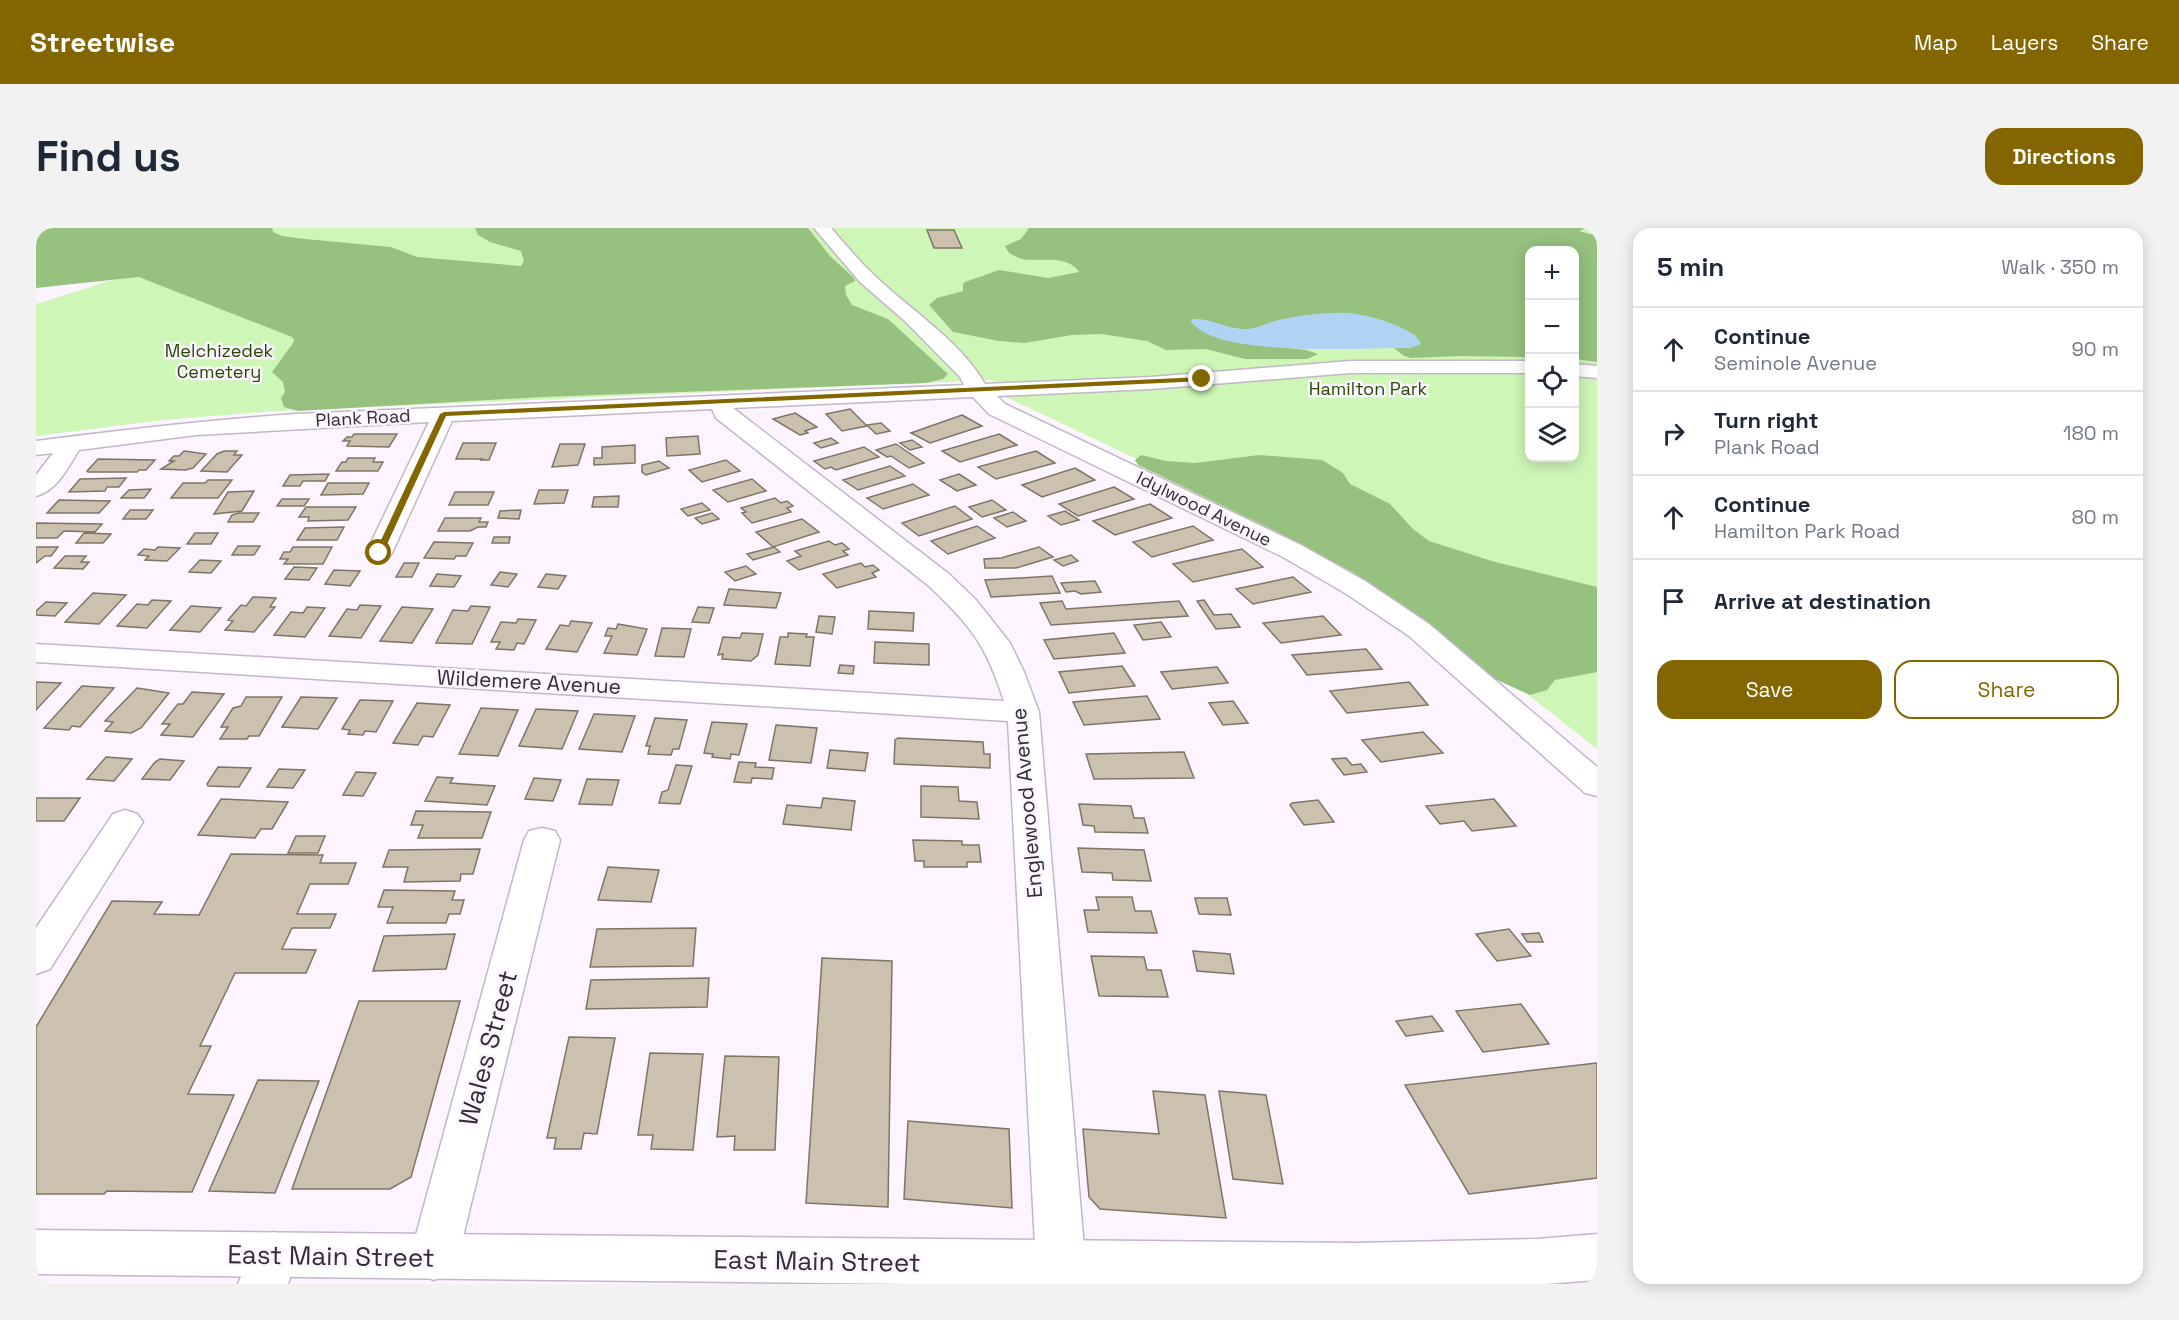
<!DOCTYPE html>
<meta charset="utf-8">
<style>
:root{--surface:#fff;--page:#f2f2f3;--text:#1f2937;--muted:#747a83;--line:#e0e1e3;--accent:#846600}
body{margin:0;font-family:"Space Grotesk",sans-serif;background:var(--page);color:var(--text)}
.controls{position:absolute;right:18px;top:18px;display:grid;overflow:hidden;border-radius:12px;box-shadow:0 3px 15px #0003}
.controls button{width:54px;height:54px;display:grid;place-items:center;padding:0;border:0;border-bottom:2px solid var(--line);background:var(--surface);color:var(--text);font:30px sans-serif}
.stop{position:absolute;width:18px;height:18px;margin:-14px;border:4px solid #846600;border-radius:50%;background:#fff}
.stop.end{background:#846600;border-color:#fff;box-shadow:0 2px 6px #0008}
.list{margin:0;padding:0;list-style:none}
h2{display:flex;justify-content:space-between;align-items:center;height:78px;margin:0;padding:0 24px;font-size:26px}
h2 small{font-size:20px;font-weight:400;color:var(--muted)}
.list li{display:grid;grid-template-columns:39px 1fr auto;gap:18px;align-items:center;box-sizing:border-box;height:84px;padding:0 24px;border-top:2px solid var(--line)}
.list b{display:block;font-size:22px;white-space:nowrap}
.list p{margin:0;font-size:20px;white-space:nowrap;color:var(--muted)}
.list em{font-size:20px;font-style:normal;color:var(--muted)}
.actions{display:flex;gap:12px;padding:18px 24px}
.actions a{flex:1;padding:14px 0;border:2px solid var(--accent);border-radius:18px;text-align:center;font-size:21px;color:var(--accent)}
.actions .main{background:var(--accent);color:#fff}
.icon{flex:none;width:33px;height:33px;fill:none;stroke:currentColor;stroke-width:2;stroke-linecap:round;stroke-linejoin:round}
.map{position:relative;flex:none;width:1561px;height:1056px;overflow:hidden;border-radius:18px}
header{display:flex;align-items:center;gap:36px;box-sizing:border-box;height:84px;padding:0 30px;background:var(--accent);color:#fff}
header strong{font-size:28px}
nav{display:flex;gap:33px;margin-inline-start:auto;font-size:21px}
.intro{display:flex;align-items:center;justify-content:space-between;box-sizing:border-box;height:144px;padding:0 36px}
h1{margin:0;font-size:42px}
.button{padding:15px 27px;border-radius:18px;background:var(--accent);color:#fff;font-size:21px;font-weight:700}
main{display:flex;gap:36px;padding:0 36px}
aside{flex:1;background:var(--surface);border-radius:18px;box-shadow:0 3px 15px #0003}
.map>svg:first-child{display:block}
.green{fill:#cef6b7;fill-rule:evenodd}
.forest{fill:#97c17f}
.water{fill:#b0d3f4}
.building{fill:#ccc0af;stroke:#7f7566;stroke-width:1.5}
.lines{fill:none;stroke-linecap:round;stroke-linejoin:round}
.minor-casing{stroke:#c3b7c7;stroke-width:3}
.secondary-casing{stroke:#c3b7c7;stroke-width:3}
.minor{fill:#fff;fill-rule:evenodd}
.secondary{fill:#fff;fill-rule:evenodd}
.route{fill:#846600}
.labels{text-anchor:middle;stroke-width:5;stroke-linejoin:round;paint-order:stroke}
.far-park-label{font-size:18px;fill:#244902;stroke:#fcf5ff}
.far-street-label{font-size:18px;fill:#322d33;stroke:#fcf5ff}
.street-label{font-size:21px;fill:#322d33;stroke:#fcf5ff}
.near-street-label{font-size:26px;fill:#322d33;stroke:#fcf5ff}
</style>
<header>
<strong>Streetwise</strong>
<nav><a>Map</a><a>Layers</a><a>Share</a></nav>
</header>
<div class="intro"><h1>Find us</h1><a class="button">Directions</a></div>
<main>
<div class="map">
<svg width="1561" height="1056" viewBox="0 0 1561 1056">
<rect width="100%" height="100%" fill="#fcf5ff"/>
<path class="green" d="M98,0H1561V521L1372,372L1210,283L970,169L956,152L239,183L127,192L0,208V76L73,53L122,45ZM1494,22H1538V230H1494Z"/>
<path class="forest" d="M0,0H236L237,4L246,8L269,11L355,19L381,29L485,38L488,33L485,23L454,14L442,7L439,0H772L794,28L818,50L819,53L809,58L810,67L816,77L852,91L912,146L907,151L890,155L506,169L262,183L248,179L245,170L249,164L247,154L236,144L257,115L258,112L256,109L103,49L0,60Z
M993,0H1552L1543,3L1561,8V134L1539,131L1538,22H1494L1493,129L1425,128L1375,130L1368,128L1358,120H1375L1380,108C1333,81 1296,82 1244,92C1234,94 1224,100 1213,101C1193,103 1177,91 1158,91L1155,93L1157,96L1198,114L1270,122L1282,126L1271,131H1209L1170,121L1130,122L1111,113L1065,106L1036,107L988,115L963,113L917,104L893,77L901,70L927,63V56L929,54L963,42L1012,50L1043,44C1032,26 1004,34 986,31C982,30 977,27 973,25L969,18L985,11Z
M1105,227L1130,233L1159,235L1223,227L1286,232L1307,245L1314,256L1354,276L1377,301L1393,313L1459,334L1561,359V444L1519,452L1511,462L1494,467L1459,451L1419,417L1318,345L1241,304L1102,237L1099,232Z"/>
<path class="water" d="M1314,85C1332,87 1379,99 1385,116L1375,120C1334,119 1177,131 1155,93L1158,91C1177,91 1194,103 1213,101C1223,100 1231,95 1240,93C1264,87 1290,84 1314,85Z"/>
<path class="building" d="M891,2H918L926,20H898Z
M814,181L831,198L806,203L790,186Z
M759,185L781,199L769,203L772,205L764,207L737,191Z
M926,187L946,198L894,215L875,205Z
M845,195L854,203L840,206L831,197Z
M318,206H361L353,219L311,218L314,213H307L311,209H316Z
M963,206L981,217L924,234L906,223Z
M662,208L664,226L631,228L630,210Z
M795,210L802,215L785,220L778,215Z
M876,212L886,219L874,222L864,215Z
M427,215H460L453,232H445L446,231H420Z
M524,216H549L542,237L516,239Z
M860,216L888,235L873,240L855,228L851,229L840,222Z
M599,217V235L558,237V230H566V219Z
M828,219L843,229L800,242L795,239L789,241L778,233Z
M148,223L170,226L157,240L149,242L125,241L138,233H133L138,228H143Z
M188,223H201L198,227H206L191,244L165,243L181,226Z
M1000,223L1019,235L960,251L942,239Z
M312,230H339L337,234H347L342,243H300L306,234H310Z
M62,231L119,232L110,242H103L101,244H52L51,243Z
M690,232L704,243L666,254L653,242Z
M623,233L633,240L610,247L606,244V237Z
M854,238L869,248L822,262L807,252Z
M1039,240L1059,252L1006,269L986,257Z
M293,246L289,253H267L264,258H247L254,247Z
M923,246L940,257L921,263L904,252Z
M90,250L83,259H71L69,263L33,264L44,251Z
M716,251L730,263L692,274L677,262Z
M172,252H196L182,270H135L147,255H169Z
M292,255H333L327,266L285,267Z
M877,256L893,267L847,281L831,270Z
M1078,259L1098,271L1042,288L1023,276Z
M115,261L108,270H85L93,262Z
M503,262H532L528,275L498,276Z
M218,263L206,283L178,286L192,264Z
M419,264H458L452,277H413Z
M583,268L582,279H556L558,269Z
M739,270L745,275L751,273L757,278L751,280L755,284L716,295L706,285L710,284L705,280Z
M246,271H273L268,278H241Z
M23,272L74,273L63,285H11Z
M956,272L970,282L946,289L933,279Z
M666,275L674,282L652,288L645,281Z
M1114,276L1136,290L1079,307L1057,293Z
M919,278L936,291L883,308L866,295Z
M270,279H320L312,292L272,293L273,289H263Z
M94,282H117L110,291H87Z
M485,282L483,291L462,290L464,283Z
M1029,283L1043,292L1025,297L1012,288Z
M977,284L990,293L971,299L958,290Z
M203,285H223L217,294H192L196,287Z
M676,285L683,291L666,296L659,290Z
M409,290H445L443,294H452L450,299H442L434,303H402Z
M766,291L783,304L737,319L720,304Z
M0,295L66,296L59,304L28,303L21,310H0Z
M941,298L959,310L912,326L895,313Z
M1157,298L1177,312L1116,329L1097,314Z
M308,299L301,312H261L269,300Z
M48,305L75,306L67,315H40Z
M159,305H182L175,316H151Z
M458,309H474L473,315H456Z
M793,313L799,317L806,315L813,321L807,323L812,327L763,342L751,333L765,328L759,323Z
M398,314L437,315L430,328H420L418,331L388,330Z
M202,318H224L218,327H196Z
M0,319H22L15,328H9L0,335Z
M122,319L144,320L131,333L109,332L113,328L102,327L108,321L119,322Z
M257,319H296L287,336H248L252,331H244L248,324H254Z
M738,319L744,324L717,332L711,326Z
M1003,319L1017,329L980,340H949L948,331L965,330Z
M1206,321L1227,339L1157,354L1137,336Z
M1035,327L1042,333L1027,338L1018,332Z
M29,328H50L45,334H53L47,341L18,340Z
M164,332L185,333L175,345L153,344Z
M368,335H383L376,349H360Z
M825,335L829,339L837,337L843,342L836,345L840,349L801,360L787,346Z
M710,338L720,346L699,353L689,344Z
M258,339L281,340L273,352L249,351Z
M298,342L324,343L314,358L289,356Z
M464,344L481,346L472,359L455,357Z
M401,346L425,348L418,359L394,358Z
M510,346L530,348L522,361L502,359Z
M1016,348L1024,365L955,369L949,352Z
M1257,349L1275,364L1217,376L1200,361Z
M1059,353L1065,364L1045,366L1039,363L1030,364L1025,355Z
M693,361L745,365L740,380L688,377Z
M57,365L90,367L63,396L29,394Z
M217,369L240,370L234,379H239L218,404L189,402L197,393L192,392L205,377L210,378Z
M116,372L135,373L111,400L81,398L101,376L112,377Z
M1168,372L1178,387L1195,386L1204,399L1180,401L1161,373Z
M1026,373L1030,381L1143,373L1152,388L1015,397L1004,375Z
M10,374L31,375L19,388L0,387V383Z
M324,377L345,378L325,410L293,408L311,381L321,382Z
M155,378L185,380L164,404L134,402Z
M435,378L454,379L436,416L400,415L417,382L432,383Z
M271,379L289,380L269,409L238,407L255,384L267,385Z
M366,379L397,381L376,415L344,413Z
M662,379L678,380L673,395L656,394Z
M833,383L878,385L877,403L832,401Z
M783,388L799,389L796,406L780,404Z
M1287,388L1305,407L1245,415L1227,395Z
M482,391L500,392L488,416L481,415L478,422L460,421L464,414H455L465,394L480,395Z
M535,393L556,395L541,424L510,421L524,397L533,398Z
M1125,394L1135,409L1107,412L1098,397Z
M582,396L611,401L601,427L568,425L576,408H569L572,400L580,401Z
M626,400L655,401L648,429L619,428Z
M706,405L727,406L722,427L715,433L686,431L687,426L682,427L687,409L704,410Z
M752,405L771,406L770,409H778L774,438L739,436L744,409H752Z
M1078,405L1089,425L1018,431L1008,412Z
M839,414L893,416V437L838,435Z
M1330,421L1346,441L1271,447L1256,427Z
M804,437L818,438L817,446L802,445Z
M1086,438L1099,458L1033,465L1023,444Z
M1181,439L1192,455L1136,461L1125,444Z
M0,454L25,455L0,482Z
M1373,454L1392,477L1311,485L1294,463Z
M46,458L78,460L44,499L36,498L33,502L8,500Z
M101,460L133,465L105,500L95,505L69,503L77,494L69,493Z
M156,464L188,466L157,509L125,507L134,496H126L142,476H147Z
M1111,468L1124,491L1048,497L1037,474Z
M210,469H246L223,508H213L211,511H184L192,499H185L197,480L205,478Z
M265,469L301,470L282,501L246,499Z
M324,472L357,473L340,504L329,503L327,507L312,506L314,502L306,501Z
M1197,473L1212,495L1187,497L1173,475Z
M381,475L414,477L397,509L387,508L382,517L357,515Z
M445,480L482,482L462,528L423,526Z
M500,481L542,483L526,521L483,518Z
M558,486L599,488L586,524L543,521Z
M619,490L651,492L643,521H637L635,527L612,526L614,518H610Z
M676,494L711,496L703,527L695,526L694,531L676,529L677,526L668,525Z
M740,497L781,500L775,535L733,532Z
M1387,504L1407,525L1345,534L1326,512Z
M862,510L947,514L948,526H954V540L858,536L859,512Z
M794,522L832,525L829,543L791,540Z
M1148,524L1158,550L1058,551L1050,526Z
M70,529L96,531L78,553L51,551Z
M1310,530L1316,537L1325,536L1331,544L1308,547L1296,531Z
M124,531L148,533L134,552L106,551L119,534Z
M703,534L720,535L719,539L738,540L736,551L716,550L715,555L698,554Z
M640,537L656,538L644,576L623,575L626,564L632,562Z
M182,539L215,540L203,559L172,558L171,556Z
M243,541L269,542L257,560L231,559Z
M320,544L340,545L327,568L307,567Z
M401,549L417,550L414,555L459,558L451,577L389,573Z
M498,550L525,552L517,573L489,571Z
M551,551L583,552L576,577L543,576Z
M885,558L922,559L923,573L941,574L943,591L885,589Z
M0,570H44L28,593H0Z
M787,570L819,573L815,602L747,596L751,577L785,580Z
M185,571L252,574L236,601H225L219,610L162,607Z
M1458,571L1480,598L1436,603L1428,593L1404,596L1390,578Z
M1282,572L1298,594L1268,597L1254,577L1256,575Z
M1043,576L1095,578L1098,590H1108L1112,605L1059,604L1058,598L1047,597Z
M380,583L455,584L446,610H382L387,597H375Z
M260,608H289L282,625H252Z
M877,612L926,613V617H943L945,634H931V639H888V633H879Z
M1042,620L1108,622L1115,653L1077,652L1076,645L1046,644Z
M444,621L437,646H425L424,653L368,654L372,639H347L353,622Z
M195,626L287,627L284,635H320L312,656H274L261,686H300L294,700H256L246,721L280,722L270,745H199L164,818H175L152,866L198,867L156,964L71,963L68,966H0V799L76,673L126,674L118,686L163,687Z
M572,639L623,642L615,674L562,672Z
M348,662L419,663L416,672H428L424,686H413L410,695H351L357,679H342Z
M1060,669H1096L1099,683H1115L1121,705L1052,704L1048,682H1063Z
M1159,670H1191L1195,687L1163,686Z
M660,700L657,738L554,739L561,701Z
M1473,701L1495,728L1461,733L1440,706Z
M1503,705L1507,714H1491L1486,706Z
M419,706L410,741L337,743L348,708Z
M1157,723L1194,726L1198,746L1161,743Z
M1055,728L1108,729L1111,742H1125L1132,769L1063,768Z
M786,730L856,733L852,979L770,975Z
M673,750L671,779L550,781L555,752Z
M323,773H424L375,949L354,961H256Z
M1485,776L1513,816L1447,824L1420,783Z
M1396,788L1407,803L1370,808L1360,793Z
M533,809L579,810L561,906L548,905L545,921H518L520,910H511Z
M614,825L667,826L657,922L615,921L617,907H602Z
M689,828L743,829L739,922H698L699,908L681,909Z
M1561,835V950L1433,966L1369,857Z
M222,852L283,853L239,965L173,963Z
M1117,863L1169,867L1190,990L1064,981L1053,969L1047,901L1123,906Z
M1183,863L1230,867L1247,956L1197,951Z
M872,893L973,901L976,980L868,971Z"/>
<g class="lines">
<g class="minor-casing">
<path id="minor" d="M778,0H795C808,15 821,31 836,45C872,81 923,111 949,156L1115,149L1314,133H1494V145H1314L1115,161L961,168L969,176L1265,317L1329,353L1393,396L1561,539V568L1549,565L1373,408L1309,365L1247,329L953,186L937,169L697,180L913,346L940,372L974,415L988,444L1003,484L1051,1056H1001L972,493L0,434V416L968,473C950,417 936,399 893,358L680,190L676,181L416,193L356,325L352,331L343,333L334,331L330,325L393,194L160,207L43,222C32,239 21,263 0,268V247L17,225L0,227V213C86,202 173,192 260,186L928,157L924,149L869,93L824,54Z
M1538,136L1561,138V150L1538,148Z
M89,582L101,586L107,594L14,741L0,746V700L77,586Z
M506,600L519,603L524,612L422,1029L415,1045L398,1052L381,1045L374,1029L488,612L493,603Z
M237,1004L254,1011L261,1027L252,1056H202L220,1011Z"/>
</g>
<g class="secondary-casing">
<path id="secondary" d="M0,1002L1320,1015L1501,1011L1561,1006V1052L1509,1056H877L0,1046Z"/>
</g>
<use href="#minor" class="minor"/>
<use href="#secondary" class="secondary"/>
</g>
<path class="route" d="M1166,149L1168,153L410,188L347,325L343,328L339,325L404,186L408,184Z"/>
<g class="labels">
<g class="far-park-label">
<text x="183" y="129">Melchizedek<tspan x="183" dy="21">Cemetery</tspan></text>
<text x="1332" y="167">Hamilton Park</text>
</g>
<g class="far-street-label">
<text transform="translate(327 190) rotate(-3)" y="6">Plank Road</text>
<text transform="translate(1168 281) rotate(26)" y="6">Idylwood Avenue</text>
</g>
<g class="street-label">
<text transform="translate(493 454) rotate(3)" y="7">Wildemere Avenue</text>
<text transform="translate(991 575) rotate(-95)" y="7">Englewood Avenue</text>
</g>
<g class="near-street-label">
<text transform="translate(452 820) rotate(-75)" y="9">Wales Street</text>
<text transform="translate(295 1028) rotate(1)" y="9">East Main Street</text>
<text transform="translate(781 1033) rotate(1)" y="9">East Main Street</text>
</g>
</g>
</svg>
<div class="controls">
<button>+</button>
<button>−</button>
<button><svg class="icon" aria-label="locate" viewBox="0 0 24 24"><circle cx="12" cy="12" r="6"/><path d="M12 2v4M12 18v4M2 12h4M18 12h4"/></svg></button>
<button><svg class="icon" aria-label="layers" viewBox="0 0 24 24"><path d="M12 4l9 5-9 5-9-5zM3 14l9 5 9-5"/></svg></button>
</div>
<div class="stop" style="left:343px;top:325px"></div>
<div class="stop end" style="left:1166px;top:151px"></div>
</div>
<aside>
<h2>5 min<small>Walk · 350 m</small></h2>
<ul class="list">
<li><svg class="icon" aria-label="ahead" viewBox="0 0 24 24"><path d="M12 20V5M6 11l6-6 6 6"/></svg><div><b>Continue</b><p>Seminole Avenue</p></div><em>90 m</em></li>
<li><svg class="icon" aria-label="right" viewBox="0 0 24 24"><path d="M7 20v-9h11M14 6l5 5-5 5"/></svg><div><b>Turn right</b><p>Plank Road</p></div><em>180 m</em></li>
<li><svg class="icon" aria-label="ahead" viewBox="0 0 24 24"><path d="M12 20V5M6 11l6-6 6 6"/></svg><div><b>Continue</b><p>Hamilton Park Road</p></div><em>80 m</em></li>
<li><svg class="icon" aria-label="arrive" viewBox="0 0 24 24"><path d="M6 21V4h12l-3 4 3 4H6"/></svg><div><b>Arrive at destination</b></div></li>
</ul>
<div class="actions"><a class="main">Save</a><a>Share</a></div>
</aside>
</main>
